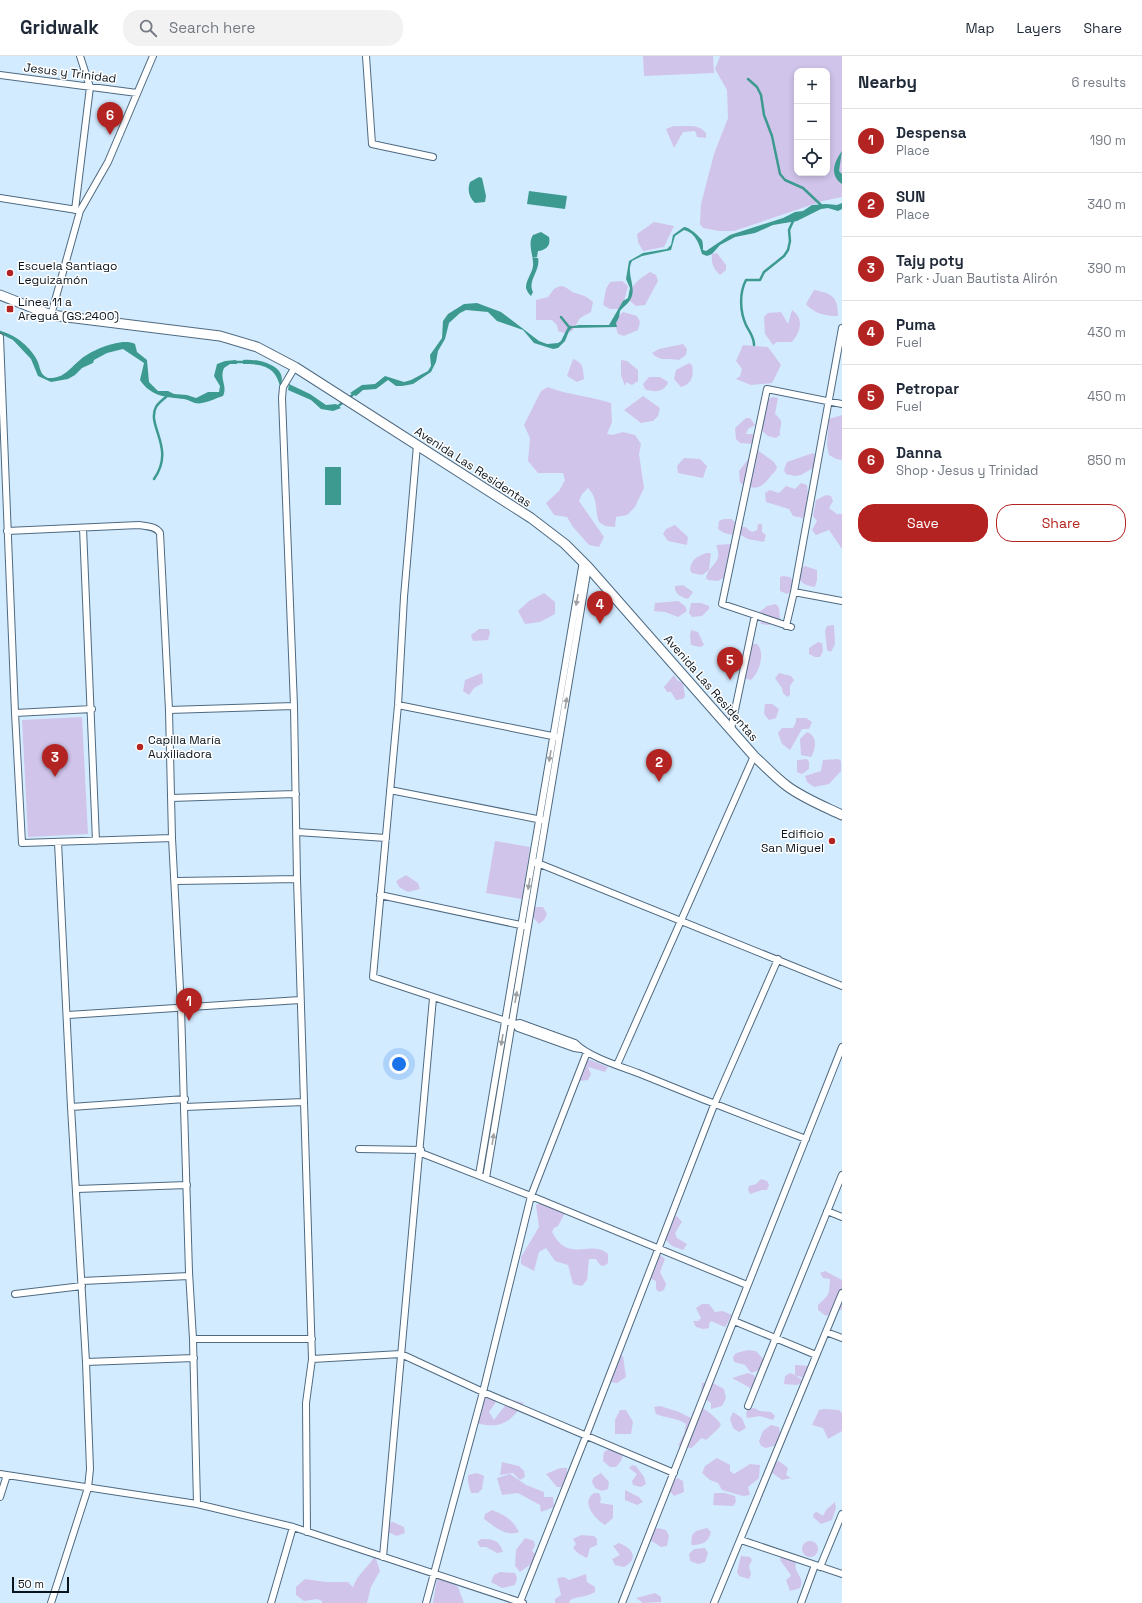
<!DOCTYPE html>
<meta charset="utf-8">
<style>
:root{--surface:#fff;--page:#f2f2f3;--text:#1f2937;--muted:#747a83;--line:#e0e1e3;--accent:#b32321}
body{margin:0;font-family:"Space Grotesk",sans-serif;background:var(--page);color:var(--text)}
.controls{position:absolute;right:12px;top:12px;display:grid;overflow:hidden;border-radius:8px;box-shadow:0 2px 6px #0003}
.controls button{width:36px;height:36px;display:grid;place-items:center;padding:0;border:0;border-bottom:1px solid var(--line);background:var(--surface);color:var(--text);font:20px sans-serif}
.scale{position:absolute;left:12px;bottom:10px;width:57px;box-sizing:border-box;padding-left:4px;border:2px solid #09141d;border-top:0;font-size:11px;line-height:14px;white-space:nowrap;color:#09141d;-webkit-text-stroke:3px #fff;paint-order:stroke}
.you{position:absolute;left:399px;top:1008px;width:14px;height:14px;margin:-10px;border:3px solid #fff;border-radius:50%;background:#1a73e8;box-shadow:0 0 0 6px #1a73e833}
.badge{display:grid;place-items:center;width:26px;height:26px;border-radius:50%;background:var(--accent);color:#fff;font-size:13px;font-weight:700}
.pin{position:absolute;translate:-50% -33px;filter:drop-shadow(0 1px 2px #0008)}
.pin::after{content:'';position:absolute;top:21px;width:14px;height:12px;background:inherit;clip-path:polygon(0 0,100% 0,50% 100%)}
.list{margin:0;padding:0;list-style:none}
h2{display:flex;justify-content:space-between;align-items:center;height:52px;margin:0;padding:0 16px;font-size:17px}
h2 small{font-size:13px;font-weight:400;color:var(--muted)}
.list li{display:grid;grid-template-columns:26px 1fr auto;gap:12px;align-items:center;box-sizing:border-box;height:64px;padding:0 16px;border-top:1px solid var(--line)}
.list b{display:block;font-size:15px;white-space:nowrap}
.list p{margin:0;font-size:13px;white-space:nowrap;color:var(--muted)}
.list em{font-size:13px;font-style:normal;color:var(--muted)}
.actions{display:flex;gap:8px;padding:12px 16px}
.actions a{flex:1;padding:9px 0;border:1px solid var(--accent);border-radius:16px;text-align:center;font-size:14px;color:var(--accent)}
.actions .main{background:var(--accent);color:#fff}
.icon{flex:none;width:22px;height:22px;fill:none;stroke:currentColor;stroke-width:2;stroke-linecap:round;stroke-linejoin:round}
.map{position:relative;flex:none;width:842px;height:1547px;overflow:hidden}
header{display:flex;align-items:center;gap:24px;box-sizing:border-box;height:56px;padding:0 20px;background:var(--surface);border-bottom:1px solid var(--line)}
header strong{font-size:19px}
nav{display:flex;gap:22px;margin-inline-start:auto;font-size:14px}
.search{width:280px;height:36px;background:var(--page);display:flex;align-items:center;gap:10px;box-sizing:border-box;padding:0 14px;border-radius:16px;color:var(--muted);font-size:15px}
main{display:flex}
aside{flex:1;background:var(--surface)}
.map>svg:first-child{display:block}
.green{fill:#d1c4eb;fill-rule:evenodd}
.water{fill:#3d9a90}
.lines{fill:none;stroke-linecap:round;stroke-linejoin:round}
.stream{stroke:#3d9a90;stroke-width:2.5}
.street-casing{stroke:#4f6a80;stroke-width:8}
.primary-casing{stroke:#4f6a80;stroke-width:11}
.street{stroke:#fff;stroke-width:6}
.primary{stroke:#fff;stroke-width:9}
.oneway{fill:#9da1a5}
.poi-dot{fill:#b32321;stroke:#fff;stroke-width:1.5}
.labels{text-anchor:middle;stroke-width:3;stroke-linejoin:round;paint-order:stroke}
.street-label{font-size:12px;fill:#09141d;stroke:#fff}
.poi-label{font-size:12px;fill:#09141d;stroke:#fff;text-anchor:start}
</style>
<header>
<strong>Gridwalk</strong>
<div class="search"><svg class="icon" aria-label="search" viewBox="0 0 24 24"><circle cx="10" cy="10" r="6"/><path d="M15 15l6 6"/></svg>Search here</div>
<nav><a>Map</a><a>Layers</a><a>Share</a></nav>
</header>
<main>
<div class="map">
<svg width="842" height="1547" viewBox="0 0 842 1547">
<rect width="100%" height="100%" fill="#d3ebff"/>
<path class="green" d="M643,0H713L714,17L644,20Z
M720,0H842V141L823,145L734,175H719L703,172L700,168L701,148L714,98L728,62L727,34L715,13ZM797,15H827V117H797Z
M674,70C686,71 698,67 706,77V82L697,81L695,75L683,76L674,92L666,73Z
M654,166L674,170L664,191L643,195L638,186L637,178Z
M717,197L726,209V214L720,219C713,212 711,207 712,198Z
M650,216L656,219L658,225L645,249L636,250L629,244C630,229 638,224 650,216Z
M622,225L628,230L623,249L619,253H610L603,249L606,233L610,226Z
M560,230C567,230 569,235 575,237C583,239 586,240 593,246L591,256L580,262L573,274L567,278L558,275L557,269L552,264H536V244L548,241L554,233Z
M814,234C832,237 838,241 838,260C826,260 814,258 806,248Z
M792,254C805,263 800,276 792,286H777L773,289L765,278L764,261L768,257L781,256L788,268Z
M623,256L637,260L640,266L638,274L624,280L618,278C614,267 614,264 623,256Z
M683,288L687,293L686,299L679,304C667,302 660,306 652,297L659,293Z
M743,289L768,291L781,309L772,327L751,329L736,323L740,320L742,313L736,305Z
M573,303C584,307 583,313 584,323L577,326L567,320Z
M621,304L627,305L638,314V325L632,329L626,326L625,330L621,319Z
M689,307L692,309C694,319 692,328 681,331L674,323L676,314Z
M649,321H660L668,326C665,336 654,337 645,333L643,328Z
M548,331C568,339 590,340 611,347L612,366L607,378L612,379L623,376L635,379L641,388L639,398L644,432L635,451L627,459L616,461L615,471L605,470L599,466C594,452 599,444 588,432L582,438L579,445L604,481L599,491L589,489L573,471L567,461L554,459L546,447L559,435L565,424L563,417H538L528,405L530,382L524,369L541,335Z
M643,340L660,352L658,360L653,365L641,367L624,354Z
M773,341L778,342L775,358C786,368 779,367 780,379L776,382L768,380L761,374C762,361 760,346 773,341Z
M842,359V404L836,403L829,399L827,389L829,363Z
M746,362H750L755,369L748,373L746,378H753L757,384L754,388L740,387L736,383L735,372Z
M756,393L774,406L777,411C776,416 772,418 770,421C760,434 754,434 740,427L739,415Z
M813,397L819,402L820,408L801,419L795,420L786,418L784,414L787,406Z
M684,402L700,403L707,410L703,422L678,417L677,410Z
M801,427L807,429L808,439L814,446V449L806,455L803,462L793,460L789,453L766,446L765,437L770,434L779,437L786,430L795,433Z
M826,439L831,440L833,445L829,452L837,458H842V493L829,474L816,479L812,474L817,465L813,460L816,444Z
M724,463H732L736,468L733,479L724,477L718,473L719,465Z
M758,468H762V476L766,479L764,486L748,483L739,478L741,471H745C750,474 751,478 757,474Z
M675,469L688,481L687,489L668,485L663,478L666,473Z
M731,488L733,489L729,511L732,517L718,525L708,524L706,522C709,507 724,508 716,489Z
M706,497H711L709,514L702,519L692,517L690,514C691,504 696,501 706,497Z
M805,510L817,514V524L815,531C803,529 800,527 797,515Z
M783,520L790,521L792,524V535L787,538L780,535V521Z
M683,529L693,536L688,543C681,541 674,538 675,530Z
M544,537L555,546V558L540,566L525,568L518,555L529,545Z
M678,545L685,550L687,555L678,561L665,556L654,555L655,547Z
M691,547H701L709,550V553L702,560L692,561L689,557Z
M776,548L779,552L780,564L769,569L761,568L758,557L767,550Z
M834,569L835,588L831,596L827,594L825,575L827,570Z
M479,573H489L490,577L488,584L473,585L471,579Z
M691,574L698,576L704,589L700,591L691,589L690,580Z
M818,586L822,587L823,595L820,601H815L809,598V592Z
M750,588H757C766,597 759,617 751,624L743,622Z
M482,617L483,627L474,632L469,639L463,635L465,624Z
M779,617L791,620L794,624L790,630V639L787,641L783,637L782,632L775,622Z
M674,619L677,624L683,627L685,640L683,643L676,644L671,636H667L664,631Z
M765,648H772L779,653L776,662L769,664L764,658Z
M82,661L88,778L28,781L22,664Z
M796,662H806L812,666L809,673H802L790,694L782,688L778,677L782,672H793L796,666Z
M807,676C818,680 816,693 811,701L801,699L800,683Z
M807,703L809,706V713L802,718L797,716V704Z
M838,703L841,705V715L829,728L814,731L807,726L805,720L821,715L823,704Z
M495,785L530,791L522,843L486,837Z
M406,819L418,827L420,833L408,836L399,831L396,825Z
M535,851H543L547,858L544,864L539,868L531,859Z
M506,974H508L485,1111L484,1110Z
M588,1003L608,1011L605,1016L588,1011L591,1018L588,1024L579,1025L582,1008Z
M761,1123L767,1125L769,1129L767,1134H762L750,1138L748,1134L749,1130L756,1128Z
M543,1146L563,1154L565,1157L558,1170L554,1172L552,1176C569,1209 590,1182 608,1198V1207L604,1210L600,1209L596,1203H589L587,1224L582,1230L573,1228L568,1209L555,1205L546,1192L539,1196L534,1215L521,1208V1201L539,1171L536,1149Z
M677,1160L682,1166L675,1177L677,1182L687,1188L683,1194L672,1190L664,1182L672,1162Z
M656,1199H660L665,1203L660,1216L666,1228L664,1234L659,1236L656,1233V1225L650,1222Z
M825,1215L842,1224V1253L826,1260L818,1254V1249C830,1238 829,1239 830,1223L823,1222L820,1217Z
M702,1248H709L715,1256L723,1255L732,1259L725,1271L711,1265L709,1268V1272L703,1273L696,1271L693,1265H698L701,1262L696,1252Z
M748,1294L756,1295L764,1304L760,1314L751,1317L745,1309L734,1306L733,1301L736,1297Z
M623,1300L626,1321L617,1327L608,1326L613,1302Z
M795,1309L811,1310L814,1314L813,1318L806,1323L795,1319L802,1324L801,1327L797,1329L784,1328L785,1320L790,1317L795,1319Z
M748,1317L754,1319L756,1324L752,1333L732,1322Z
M711,1326L724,1333L726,1342L722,1350L711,1353V1347L701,1340L702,1327Z
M491,1338L498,1343L489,1356L494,1364L510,1343L524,1347C510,1367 500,1373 476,1367L486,1341Z
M660,1350L679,1356L691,1362L693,1356L699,1351C708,1354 714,1360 721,1368L719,1372L706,1384L702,1382C688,1394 697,1393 678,1390L684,1378L686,1368C678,1362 665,1362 656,1358L654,1351Z
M754,1352L760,1355L771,1356L775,1360L773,1364L760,1360L747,1362L746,1357L748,1353Z
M824,1353L839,1354L842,1357V1375L828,1383L823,1372L812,1369L819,1354Z
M620,1354H626L633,1366L631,1378H615V1364Z
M733,1356L742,1362L746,1372L739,1376L733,1372L730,1363Z
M771,1369L779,1371L781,1384L777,1389L766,1392L761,1390L759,1385L763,1375Z
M609,1393L623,1398L621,1405L616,1411H610L603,1405L604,1396Z
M717,1402L730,1409V1415L734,1418L750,1408L760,1409L759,1422L748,1431L750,1439L743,1440L722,1434L718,1427L710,1424L702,1417L705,1410Z
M779,1405L788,1412L786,1419L791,1422L782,1424L771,1416L772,1408Z
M502,1406L519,1410L524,1415L525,1421L520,1424L513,1417L500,1419Z
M632,1409L636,1410L644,1421L646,1428L641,1431L633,1429L632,1425L637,1418L629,1412Z
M560,1412H567V1426L561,1431H557L546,1418Z
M477,1417L484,1420L482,1433L478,1437H471L468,1426V1419Z
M601,1417L609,1426L608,1433L602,1435L595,1432L592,1426L593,1422Z
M510,1418L526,1429L544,1436V1441H553L554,1451L541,1456L540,1449L518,1437L502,1439L497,1422Z
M678,1422L683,1425L684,1436L674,1440L668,1433V1426Z
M625,1434L639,1441L643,1446L637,1449L625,1444Z
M594,1437H599L601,1442L600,1447L613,1449V1462L605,1469C595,1463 580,1446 594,1437Z
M714,1437H725L735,1440L736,1446L733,1450L713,1449Z
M835,1446L836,1452L832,1464L821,1468L813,1461L814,1457L817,1456L823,1460L826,1454Z
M492,1454C505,1459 513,1464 519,1476C506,1481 495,1471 484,1463L485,1458Z
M393,1466L404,1471L405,1477L397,1480L385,1475L389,1467Z
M658,1472L666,1474L669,1480L667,1490L661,1491L647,1482L650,1475Z
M707,1472L711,1476C708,1487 702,1489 691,1489L692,1479L696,1475Z
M581,1479L594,1480L597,1483V1489L590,1492L587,1502L579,1498L573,1492L576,1488L573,1483Z
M525,1482L534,1485L535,1489L532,1495L535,1498L534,1506L520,1516L515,1510L516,1494Z
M481,1483C492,1483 500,1484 503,1496L497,1497L486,1491H480L477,1486Z
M802 1493a8 8 0 1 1 16 0a8 8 0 1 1-16 0Z
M619,1487C632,1492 640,1502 624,1511L615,1509L612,1503L620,1499L613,1490Z
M705,1492L708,1497L705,1506L698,1508L690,1505L689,1498L694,1493Z
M788,1499H795C796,1504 795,1510 796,1513C799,1521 804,1524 800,1532L790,1535L786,1524L791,1520L790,1518L780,1504L781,1501Z
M375,1500L380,1515L371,1531L367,1547H322V1545L317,1543L304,1545L296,1539V1531L305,1523L326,1526H348L353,1531C357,1519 369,1510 375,1500Z
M741,1500L750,1501L752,1504L749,1510L751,1518L749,1523L739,1520L737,1516Z
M438,1516L458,1531L464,1547H433Z
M500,1516L515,1517L517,1522L515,1529L502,1532L491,1526L494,1519Z
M586,1518L587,1526L595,1531V1536C588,1541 578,1540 570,1544L569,1547H555V1543L561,1539L557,1522L564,1521L569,1524Z
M655,1537L661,1541V1546L643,1547L636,1542Z"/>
<path class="water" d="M842,95L839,115L842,118V128C829,119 834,106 842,95Z
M479,121L482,122L486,140L485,146L475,147C469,141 467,134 470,126Z
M529,135L567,140L565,153L527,148Z
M842,147V153L838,155L828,152L821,153L797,165L773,169L755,177L735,181L720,189L712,198L707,200L702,198C699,188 696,177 684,174L675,180L671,194L642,200L632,205C625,218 638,231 630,244C628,248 623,251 620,255L619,261L616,267L617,271L572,272L569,275L565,285L558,292L553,293L534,287L523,274L497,265L488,256L466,254L460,257L449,267L445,283L438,295L436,306L431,316L413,328L402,330H396L388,324L376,333L363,334L356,340L350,337L362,329L375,328L385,320L404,326L411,324L428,315L431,310L430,299L442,282L443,265L448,258L464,248L477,247L501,256L539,285L547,288L558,287L561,285L568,271L579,269H609L623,245L628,242L630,232L626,223L629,205L643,197L667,193L671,189L673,179L684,171C688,170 699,180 702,184C703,187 703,191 703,194L706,195L730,179L783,162L795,156L803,155L812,149L826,148L837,149Z
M541,176L549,181C551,190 546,194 538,195L537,201H532L538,202C541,214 527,225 533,236L531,240C528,237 527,235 526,232C526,223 532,218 533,210C534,200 527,188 533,179Z
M3,276C16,279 31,292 37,304C41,312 39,318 48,322C64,323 70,312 81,303C92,294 122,281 135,288L137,296L147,304L149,326L158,335H168L174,338L187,339L196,342L208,336H219L220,330L214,320L217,308L225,305L236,304L237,308H230L224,312C219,324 228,329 223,340C216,342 209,346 202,347C195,349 190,344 184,343C167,341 151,341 140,324L144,307L123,293L107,297L94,304L93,307L82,312L75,319L68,323L51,326L38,320L31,303L13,284L3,279Z
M243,304C257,302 290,310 280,330C275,310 262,308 243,308Z
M289,328L310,338L326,349L336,348L341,352L333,355L321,353L311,344L288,334Z
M325,411H341V449H325Z"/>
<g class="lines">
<path class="stream" d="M748,23L757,31L761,39L764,59L772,80L780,118L785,124L803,132L821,149
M561,261L569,271H571
M0,276L5,278
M754,289C754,281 750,277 746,269C740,256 739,237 746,224H760L764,216L784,200L788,194L790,185L789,174L794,163
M234,306H245
M337,351L355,337
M154,423C176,392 146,370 156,351C158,347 164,343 167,340"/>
<g class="street-casing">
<path id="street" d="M366,0L372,88L433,101
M0,19L137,37
M0,142L77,154
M75,154L90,31L80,0
M51,259L80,155L108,106L153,0
M0,281L15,657L22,787L172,782
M417,389L404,541L398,649L373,921L515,968L520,967L575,987C589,1001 619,1010 638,1017C694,1040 750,1062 806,1083
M83,472L96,785
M7,475L139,469C146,470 156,470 160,477L169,654L172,782L181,952L189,1216L193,1283L197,1448
M794,536L842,545
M786,570L794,536L842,272
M791,571L722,548L767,333L842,348
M398,649L557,681
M169,654L294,650
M15,657L92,653
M731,673L755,559
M390,734L542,764
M171,742L296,738
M297,776L386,782
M535,806L842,930
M176,825L297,823
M380,839L525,870
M68,959L300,944
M515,968L518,972L574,992L581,993
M617,1009L754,700
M304,1046L312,1303L306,1347L307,1476
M71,1051L185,1043
M185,1051L304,1046L297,823L294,650L282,342L283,331L295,311
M359,1093L421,1094
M421,1097L531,1140L747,1229
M479,1119L583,505
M486,1122L588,511
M77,1133L187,1129
M827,1155L842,1161
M82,1225L189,1220
M15,1238L82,1230
M734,1265L816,1299
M826,1276L842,1282
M193,1283H312
M312,1303L401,1298L483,1336L674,1417
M86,1306L194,1302
M748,1350L842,1119
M0,1418L197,1448L293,1471L523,1547
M0,1441L7,1419
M741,1484L842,1518
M383,1501L433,942
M820,1511L842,1458
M520,1546L586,1380L714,1049L778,903
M51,1547L88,1432L90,1413L86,1306L71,1051L58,786
M271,1547L293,1471
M426,1547L483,1336L531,1140L587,996
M622,1547L842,991
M714,1547L842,1237
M801,1547L815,1509"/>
</g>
<g class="primary-casing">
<path id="primary" d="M0,239L51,259L220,280L257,291L295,311L531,462L565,488L588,511L754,700C765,710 775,721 787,730C803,742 823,750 842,759"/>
</g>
<use href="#street" class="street"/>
<use href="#primary" class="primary"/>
</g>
<defs><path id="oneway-solid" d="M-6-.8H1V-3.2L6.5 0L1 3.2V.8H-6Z"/></defs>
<g class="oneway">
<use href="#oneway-solid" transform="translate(577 544) rotate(100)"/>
<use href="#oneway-solid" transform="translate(566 647) rotate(-81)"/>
<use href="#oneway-solid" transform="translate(550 700) rotate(100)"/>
<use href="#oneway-solid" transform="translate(529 828) rotate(100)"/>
<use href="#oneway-solid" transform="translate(516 941) rotate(-80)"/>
<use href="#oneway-solid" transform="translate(502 984) rotate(100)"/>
<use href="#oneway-solid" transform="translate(493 1083) rotate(-81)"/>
</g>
<g class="poi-dot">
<circle cx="10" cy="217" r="4"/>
<rect x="6" y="249" width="8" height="8" rx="2"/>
<circle cx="140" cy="691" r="4"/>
<circle cx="832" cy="785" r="4"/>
</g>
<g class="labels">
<g class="street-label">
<text transform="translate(70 17) rotate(7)" y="4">Jesus y Trinidad</text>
<text transform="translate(473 411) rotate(33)" y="4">Avenida Las Residentas</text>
<text transform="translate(711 632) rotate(49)" y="4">Avenida Las Residentas</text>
</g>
<g class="poi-label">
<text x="18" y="214">Escuela Santiago<tspan x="18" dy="14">Leguizamón</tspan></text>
<text x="18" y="250">Línea 11 a<tspan x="18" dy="14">Areguá (GS.2400)</tspan></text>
<text x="148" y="688">Capilla María<tspan x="148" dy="14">Auxiliadora</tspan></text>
<text x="824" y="782" text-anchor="end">Edificio<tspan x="824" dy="14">San Miguel</tspan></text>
</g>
</g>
</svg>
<div class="controls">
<button>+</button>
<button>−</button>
<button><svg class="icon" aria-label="locate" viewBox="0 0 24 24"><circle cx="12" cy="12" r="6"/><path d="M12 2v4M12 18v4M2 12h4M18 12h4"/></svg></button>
</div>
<div class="scale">50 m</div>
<div class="you"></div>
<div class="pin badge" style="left:189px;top:965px">1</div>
<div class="pin badge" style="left:659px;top:726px">2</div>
<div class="pin badge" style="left:55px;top:721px">3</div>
<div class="pin badge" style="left:600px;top:568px">4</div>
<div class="pin badge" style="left:730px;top:624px">5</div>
<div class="pin badge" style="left:110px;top:79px">6</div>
</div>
<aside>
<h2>Nearby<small>6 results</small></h2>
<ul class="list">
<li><span class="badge">1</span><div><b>Despensa</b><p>Place</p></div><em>190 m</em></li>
<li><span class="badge">2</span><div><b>SUN</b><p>Place</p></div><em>340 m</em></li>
<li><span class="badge">3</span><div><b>Tajy poty</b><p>Park · Juan Bautista Alirón</p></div><em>390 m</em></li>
<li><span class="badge">4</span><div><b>Puma</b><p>Fuel</p></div><em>430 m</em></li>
<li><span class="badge">5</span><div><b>Petropar</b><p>Fuel</p></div><em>450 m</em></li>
<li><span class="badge">6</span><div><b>Danna</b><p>Shop · Jesus y Trinidad</p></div><em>850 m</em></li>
</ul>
<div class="actions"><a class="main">Save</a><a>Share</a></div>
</aside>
</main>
